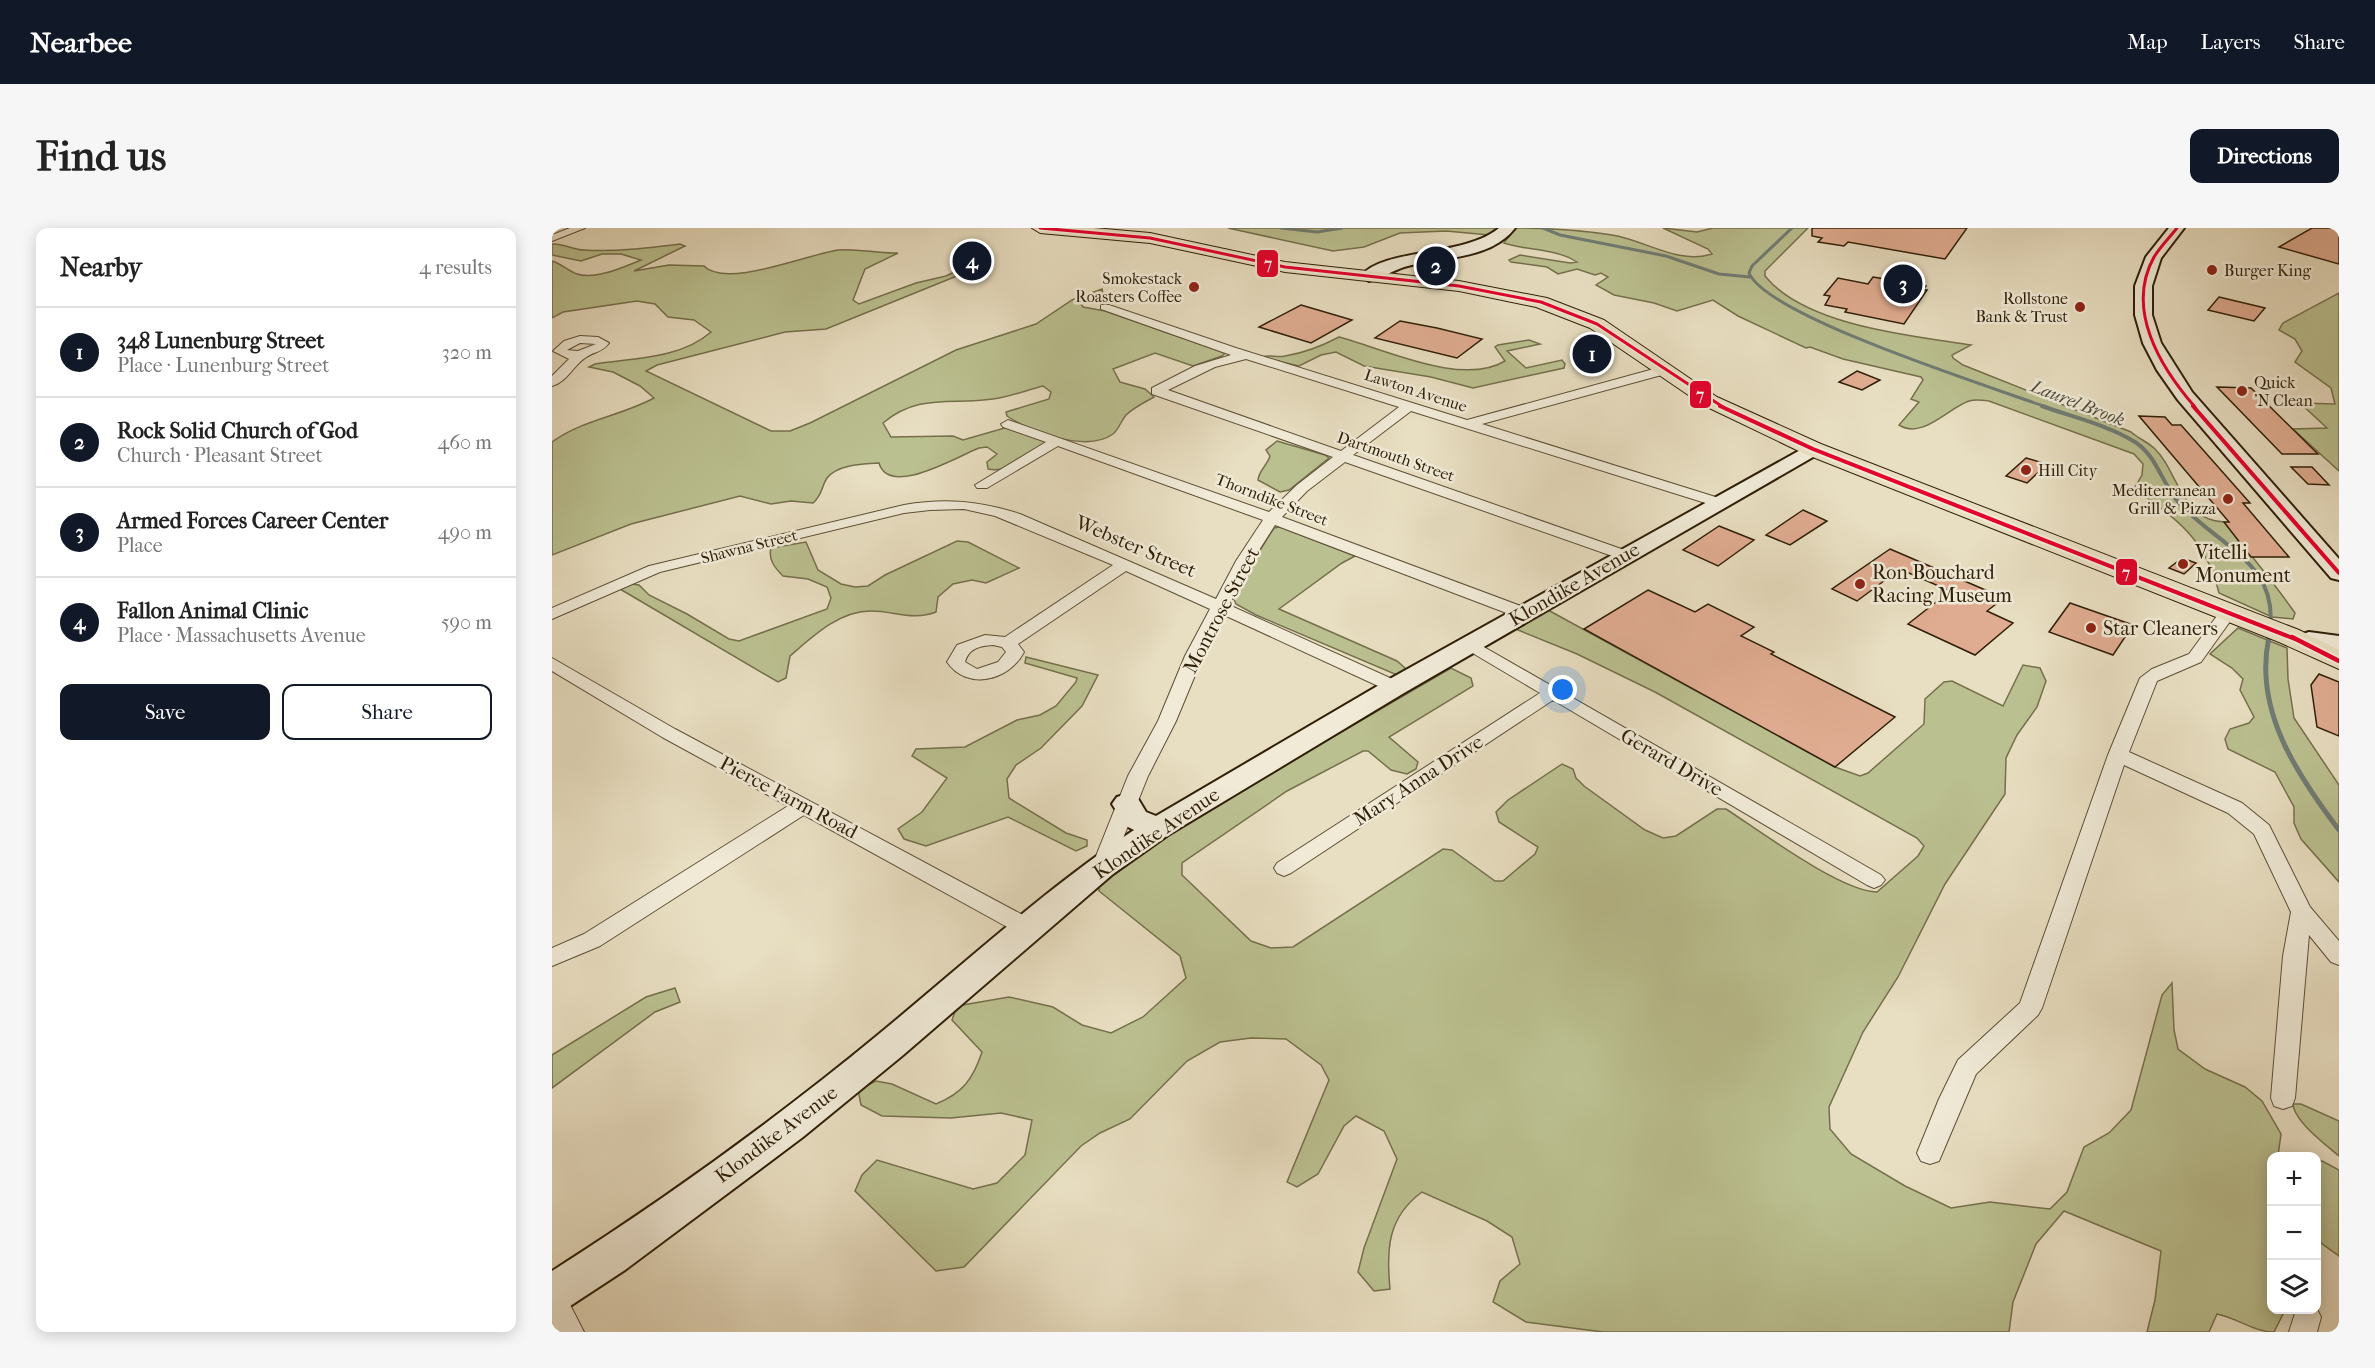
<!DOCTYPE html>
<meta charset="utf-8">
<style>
:root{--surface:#fff;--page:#f6f6f6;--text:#222;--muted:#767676;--line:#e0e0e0;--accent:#111827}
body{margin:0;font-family:"IM FELL French Canon",serif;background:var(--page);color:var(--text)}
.controls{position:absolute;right:18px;bottom:18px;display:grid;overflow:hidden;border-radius:12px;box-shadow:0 3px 15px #0003}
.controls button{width:54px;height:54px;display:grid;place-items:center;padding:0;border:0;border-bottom:2px solid var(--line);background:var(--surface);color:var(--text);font:30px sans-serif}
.you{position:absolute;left:1011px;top:462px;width:21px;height:21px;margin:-15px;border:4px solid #fff;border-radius:50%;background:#1a73e8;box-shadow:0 0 0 9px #1a73e833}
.badge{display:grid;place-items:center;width:39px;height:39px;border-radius:50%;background:var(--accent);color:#fff;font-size:20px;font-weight:700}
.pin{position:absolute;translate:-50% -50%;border:3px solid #fff;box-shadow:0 2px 6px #0006}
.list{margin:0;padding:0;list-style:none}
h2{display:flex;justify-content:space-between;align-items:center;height:78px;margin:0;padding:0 24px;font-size:26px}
h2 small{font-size:20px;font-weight:400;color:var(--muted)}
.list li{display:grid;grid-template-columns:39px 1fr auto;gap:18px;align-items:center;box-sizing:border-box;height:90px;padding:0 24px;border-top:2px solid var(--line)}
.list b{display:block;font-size:22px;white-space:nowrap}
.list p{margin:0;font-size:20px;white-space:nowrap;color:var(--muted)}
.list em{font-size:20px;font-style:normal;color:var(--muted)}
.actions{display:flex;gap:12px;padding:18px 24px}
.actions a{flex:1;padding:14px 0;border:2px solid var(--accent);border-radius:12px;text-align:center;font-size:21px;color:var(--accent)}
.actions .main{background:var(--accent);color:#fff}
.icon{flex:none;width:33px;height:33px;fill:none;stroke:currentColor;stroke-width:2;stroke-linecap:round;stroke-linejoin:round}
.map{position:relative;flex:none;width:1787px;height:1104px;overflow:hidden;border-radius:12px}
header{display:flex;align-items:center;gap:36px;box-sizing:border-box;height:84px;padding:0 30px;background:var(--accent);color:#fff}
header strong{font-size:28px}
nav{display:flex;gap:33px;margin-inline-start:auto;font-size:21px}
.intro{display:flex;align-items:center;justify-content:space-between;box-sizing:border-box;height:144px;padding:0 36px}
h1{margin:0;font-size:42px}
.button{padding:15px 27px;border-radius:12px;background:var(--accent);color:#fff;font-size:21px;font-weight:700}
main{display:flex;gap:36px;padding:0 36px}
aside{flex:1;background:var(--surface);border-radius:12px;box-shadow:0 3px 15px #0003}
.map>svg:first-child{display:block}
.green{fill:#bbc090;stroke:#75704c;stroke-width:1.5}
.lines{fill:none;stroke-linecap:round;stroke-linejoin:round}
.stream-far2{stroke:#707c74;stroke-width:3}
.stream-far1{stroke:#707c74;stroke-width:4}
.stream{stroke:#707c74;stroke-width:5}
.building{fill:#e0ac91;stroke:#2f1f07;stroke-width:1.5}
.street-casing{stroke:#5d4f36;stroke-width:2}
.secondary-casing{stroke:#2f1f07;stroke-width:4}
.primary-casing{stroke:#2f1f07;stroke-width:2}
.street{fill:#f0ead7;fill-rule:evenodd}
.secondary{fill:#f0ead7;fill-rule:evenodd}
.primary{fill:#e8dec1;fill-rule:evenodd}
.bus-1-far2-casing{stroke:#f0ead7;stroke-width:6}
.bus-1-far1-casing{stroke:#f0ead7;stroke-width:8}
.bus-1-casing{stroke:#f0ead7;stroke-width:9}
.bus-1-far2{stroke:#e4002b;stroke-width:3}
.bus-1-far1{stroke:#e4002b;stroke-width:4}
.bus-1{stroke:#e4002b;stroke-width:4.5}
.poi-dot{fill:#8f2418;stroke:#f0ead7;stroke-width:2}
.labels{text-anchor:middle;stroke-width:5;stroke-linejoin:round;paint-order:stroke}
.far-poi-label{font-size:16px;fill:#2f1f07;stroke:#f0ead7;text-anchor:start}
.far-street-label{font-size:16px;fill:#2f1f07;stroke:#f0ead7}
.far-water-label{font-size:18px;font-style:italic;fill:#4f4e3d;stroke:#f0ead7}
.street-label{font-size:20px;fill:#2f1f07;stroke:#f0ead7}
.poi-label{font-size:20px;fill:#2f1f07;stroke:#f0ead7;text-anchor:start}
.line-badge{stroke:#f0ead7;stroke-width:2}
.badge-label{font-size:16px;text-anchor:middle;font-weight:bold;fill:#fff}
</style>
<header>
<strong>Nearbee</strong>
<nav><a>Map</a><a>Layers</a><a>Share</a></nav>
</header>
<div class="intro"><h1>Find us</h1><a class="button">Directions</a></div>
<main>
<aside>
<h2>Nearby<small>4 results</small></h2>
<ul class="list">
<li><span class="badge">1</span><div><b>348 Lunenburg Street</b><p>Place · Lunenburg Street</p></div><em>320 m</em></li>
<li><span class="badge">2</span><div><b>Rock Solid Church of God</b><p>Church · Pleasant Street</p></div><em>460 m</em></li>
<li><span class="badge">3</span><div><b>Armed Forces Career Center</b><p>Place</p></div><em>490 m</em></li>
<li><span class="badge">4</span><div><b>Fallon Animal Clinic</b><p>Place · Massachusetts Avenue</p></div><em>590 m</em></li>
</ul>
<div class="actions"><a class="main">Save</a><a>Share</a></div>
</aside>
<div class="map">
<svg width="1787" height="1104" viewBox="0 0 1787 1104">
<rect width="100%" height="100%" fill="#e8dec1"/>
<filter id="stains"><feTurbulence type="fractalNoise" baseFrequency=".00333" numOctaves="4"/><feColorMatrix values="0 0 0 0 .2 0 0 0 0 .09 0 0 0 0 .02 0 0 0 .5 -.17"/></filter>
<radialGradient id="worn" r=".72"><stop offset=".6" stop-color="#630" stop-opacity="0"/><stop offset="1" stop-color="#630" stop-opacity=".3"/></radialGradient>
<path class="green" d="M676,0H948L937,7L894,3L848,5L812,19L781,23Z
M963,0C997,0 1027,2 1060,7C1093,12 1126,37 1160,26L1156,21L1111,0L1145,4L1161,0H1256L1213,43V48C1253,98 1360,108 1419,117L1400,127L1401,130L1411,137L1579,204C1586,210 1595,214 1602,220C1626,242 1628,292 1672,294C1695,322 1720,352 1743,385L1741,391L1720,389L1667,365C1655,313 1624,289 1582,261L1590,247L1591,236L1582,226L1437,173C1430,172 1424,171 1417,173C1396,180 1370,212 1347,197L1367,174L1359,171L1371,152L1369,149L1291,131L1258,119L1254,120L1186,88L1161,72L1125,83L1102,75L1062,67L1044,57L1056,49L1049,45L1043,47L1025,41L1006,46L995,39L959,34L957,32L968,27L1018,35L1025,34C1004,20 976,23 952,15Z
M0,16C11,15 21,22 32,22C65,24 96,20 128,16L133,18L82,43L117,37L152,38C174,61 257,26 286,22C306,20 326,26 346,25L313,41L301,72L307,76L364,55L394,48L415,38L427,39L274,101L233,104L105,137L94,143L219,203H238L258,195L404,122L484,96L520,72L550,61L551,65L532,72L529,76L531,79L553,83L673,125L670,128L641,138L603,125L561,141L568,154L593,161L602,169C593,174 581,180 574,187C569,193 567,201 561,206C535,225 479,204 455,188L454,184L497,171L499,164L491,158C475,162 458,169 441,171C399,177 367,165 331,195L339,209L401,208L411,212L456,199L498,215C480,225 457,246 436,241L435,234L445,226L435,219L427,220C406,228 337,270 327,235C312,236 286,236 275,250C269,259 271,266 261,275L239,273L219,276L188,268L79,296L0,327V214C32,191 69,188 102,170L88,158L61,144L37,139L43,136C82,130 128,131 159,104L142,92L116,89L103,76L85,73L11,84L0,90V33C10,36 16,43 25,46C43,52 72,39 89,32L69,26H50L29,33L0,27Z
M1787,65V243L1741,201L1775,200L1748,175L1783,176L1779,160L1743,134L1750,123L1743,111L1727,102L1731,95Z
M787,109C833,121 910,159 953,133L943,119L946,117L977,112L988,116L955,123L974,140L1010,132L1013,136L1012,140L921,160L879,149L812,138L784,124L769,127L747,138L710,129C718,126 724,130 733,128C752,125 770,118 787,109Z
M725,213L773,227L777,230L737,262L728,264L706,252C707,242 715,238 718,228L714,222Z
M728,299L803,328L790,335L727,381L845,433L853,440L851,446L845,447L704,387L684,376L680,367L722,300Z
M405,313L416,314L467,340L434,355L420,352L401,356L386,369L384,384C361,393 342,383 319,383C287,383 261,408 238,428L234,450L226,454L68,361L80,356L87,357L97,367L135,386L177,411L187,413L275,381L279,370L275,359L256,351L231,348C223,340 216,332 219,320L254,314L266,342L289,356L303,359L316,358L333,347Z
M996,382L1283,539L1308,548L1316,545L1372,496L1373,471L1392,454L1400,453L1451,478L1471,437L1488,440L1494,453L1485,479L1465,507L1454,530L1453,566L1393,656L1346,749L1311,804L1277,879L1278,901L1299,926L1353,958L1399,980L1438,974L1498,981L1515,964L1532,919L1557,905L1579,882L1610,767L1620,755L1622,802L1626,821L1653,841L1693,859L1710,873L1729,906L1726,928H1720V1082H1733L1722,1104C1702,1104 1685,1090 1665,1086L1657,1104H1595L1603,1072L1609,1023L1512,983L1484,1016L1461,1074L1457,1104H1051L974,1094L941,1074L948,1053L968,1036L960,1009L935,993L870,964C836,989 834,1020 838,1061L822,1063L806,1044L812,1020L845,931L832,903L804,888L792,898L766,946L745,959L735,954L777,852L769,837L734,811L699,810L668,814L635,833L578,891L548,905L529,918L412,1039L384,1043L303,963L310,947L325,932L421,961L445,955L473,927L480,892L449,885L399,890L330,888L309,877L306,862L324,853L340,856L384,876C411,865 421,851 430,824L400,792L405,778L457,769L501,779L530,797L559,805L591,789L634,750L628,728L547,663V651L606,611L899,440L919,450L921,458L837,509L866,534L864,541L855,546L839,542L816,523H811L735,563L630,635V647L699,713L719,720L741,719L891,621L900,622L943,653H951L983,626L986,619L947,594L944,584L956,572L1010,536L1021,541L1024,550L1032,558L1093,602L1111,610L1124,608L1165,581H1174C1208,603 1288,663 1325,664L1366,628L1372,618L1365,610L1103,464L1025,426L966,402L967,397Z
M1686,400L1735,420L1736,451L1742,490L1787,557V654L1749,611L1742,595V579L1723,544L1676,521L1673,511L1678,501L1697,495L1702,489L1688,462L1691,451L1680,440L1658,426Z
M474,429L546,447L530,478L489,520L464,537L455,551L457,570L514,605L535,612V618L524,623L456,589L374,618L352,611L346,601L370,584L395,550L360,528L364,521L413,519L465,492L488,487L504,478L524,454L525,450L473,435Z
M123,760L128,774L103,784L0,860V827L94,769Z
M1741,876H1749L1787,893V928C1774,917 1742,893 1741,876Z
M1770,933L1787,942V1028L1769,1015L1765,1002V934Z"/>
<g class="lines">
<path class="stream-far2" d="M729,0L765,4L790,0
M991,0L1008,7L1114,28L1167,46L1198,49
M1240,0L1200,38L1197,45C1216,89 1440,159 1494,179
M0,1L4,0"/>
<path class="stream-far1" d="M1490,178C1520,189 1556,197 1583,214C1606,229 1610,257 1628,276C1669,320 1733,338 1716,411"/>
<path class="stream" d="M1717,409C1701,482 1746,548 1787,602"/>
</g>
<path class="building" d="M1260,0H1415L1393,31L1296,14L1292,18L1266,14L1270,10L1260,8Z
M1760,0H1787V36L1727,19Z
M1321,49L1374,58L1371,62H1375L1352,96L1293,84L1295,81L1273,77L1278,68L1272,67L1286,50L1316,56Z
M1667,69L1713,80L1702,93L1656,82Z
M749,77L800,92L759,115L707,99Z
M848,93L885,100L930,111L905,130L823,110Z
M1305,143L1328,152L1310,162L1287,154Z
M1665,159L1699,160L1766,226H1730Z
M1587,188L1613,189L1620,197H1629L1698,275H1691L1737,329H1699L1672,294H1677Z
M1474,230L1495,236L1475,255L1454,248Z
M1739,239H1760L1777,257L1756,256Z
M1251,282L1275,293L1238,317L1214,307Z
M1167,298L1202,312L1166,338L1131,322Z
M1338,321L1452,370L1435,383L1461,395L1423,427L1356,396L1398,363L1348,341L1305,373L1280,361Z
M1630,330L1644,335L1632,346L1617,340Z
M1096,362L1143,384L1156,376L1202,399L1189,408L1222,424L1219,426L1343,489L1283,539L1032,401Z
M1518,375L1581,397L1561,427L1497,404Z
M1767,446L1787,454V508L1765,499L1759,457Z"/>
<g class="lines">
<g class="street-casing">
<path id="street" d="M18,0H33L0,13V7Z
M549,77H557L684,120L915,192L1109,139H1117V145L930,196L1170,271L1172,274L1170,277H1160L859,183L801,227L1078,324L1080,327L1078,330H1066L793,234L755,263L730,289L977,381L979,385L977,389H965L723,297L700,333L677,377L849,455L852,459L843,465L837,463L672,387L651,428L624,493L596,548L560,638L557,643L550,646L543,643L540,638L576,548L606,493L633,428L658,381L574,343L466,416L472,424C457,453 415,463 395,434L405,417L433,407L453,409L561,337L443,288L412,281L378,282L352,285L108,344L0,391V380L97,338L352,277C393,270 428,273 468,286L664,371L684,333L711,292L506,218L435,260H425L423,257L494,214L451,199L449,196L456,192L717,284L745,257L781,229L600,166V160L643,138L679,127L549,81ZM694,131L847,179L789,223L616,162L663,139ZM441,417L450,419L454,424L446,434L425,441L413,434C417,420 428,418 441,417Z
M28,108L46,109L57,115C50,125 42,123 33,130C21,138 15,154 0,158V148L17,131L1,123L12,113ZM28,115L44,116L26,123L15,122Z
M1676,380L1684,385L1649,434L1605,453L1577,524L1690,575L1717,597L1758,679L1787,713V737L1779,734L1757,707L1743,870L1740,878L1731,881L1722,878L1719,870L1731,728L1739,684L1702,606L1676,585L1572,537L1490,780L1486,787L1424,846L1387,933L1378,936L1369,933L1365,925L1387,871L1406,832L1468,775L1556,527L1588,450L1600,441L1637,426L1670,381Z
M918,411L1329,647L1333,652L1329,657L1322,660L1315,657L1001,472L739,645L732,648L725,645L722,640L725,635L988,465L912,420L909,416L912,412Z
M0,430L123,501L484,694L487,700L484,706L476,708L468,706L252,587L48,718L0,738V720L32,706L236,578L110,509L0,443Z
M0,1057L10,1061L32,1104H0Z
M1764,1079L1769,1089L1765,1104H1737L1744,1082H1764Z"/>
</g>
<g class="secondary-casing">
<path id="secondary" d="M947,0H963C939,32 887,29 852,39C840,43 829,50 817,53L809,48C831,20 913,29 947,0Z
M1617,0H1632L1609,30L1600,58V87L1609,115L1640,164L1787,331V352L1779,350L1626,172L1605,142L1591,115L1583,87V58L1594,29Z
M1261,215L1268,217L1271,221L1268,225L852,465L616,607L561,646L350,828L251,909L73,1042L15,1080L0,1086V1043C113,971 224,891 327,806C411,737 492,662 582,602L574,598L560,576L565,569L575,566L585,569L594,584L604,588L834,453Z
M1757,404L1787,408V424L1748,417L1744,412L1748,407Z"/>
</g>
<g class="primary-casing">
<path id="primary" d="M480,0H542L598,5L733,34L907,53L995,70L1052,92L1165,169L1269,216L1747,402L1787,422V441L1727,414L1253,226L1151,177L1038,100L984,79L907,63L733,44L598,15L488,5Z"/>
</g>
<use href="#street" class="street"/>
<use href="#secondary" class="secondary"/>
<use href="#primary" class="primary"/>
<g class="bus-1-far2-casing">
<path id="bus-1-far2" d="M488,0L598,10L733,39L907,58L989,74L1045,96L1171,179
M1625,0C1618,9 1608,19 1602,29C1573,81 1608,139 1643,179"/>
</g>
<g class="bus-1-far1-casing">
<path id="bus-1-far1" d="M1168,178L1261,221L1743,411
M1641,178L1787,345"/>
</g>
<g class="bus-1-casing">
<path id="bus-1" d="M1740,409L1787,433"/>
</g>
<use href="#bus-1-far2" class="bus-1-far2"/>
<use href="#bus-1-far1" class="bus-1-far1"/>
<use href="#bus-1" class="bus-1"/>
</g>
<g class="poi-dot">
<circle cx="1660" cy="42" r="6"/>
<circle cx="642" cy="59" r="6"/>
<circle cx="1528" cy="79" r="6"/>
<circle cx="1690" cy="163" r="6"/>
<circle cx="1474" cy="242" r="6"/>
<circle cx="1676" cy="271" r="6"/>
<circle cx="1631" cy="336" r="6"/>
<circle cx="1308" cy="356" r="6"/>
<circle cx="1539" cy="400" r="6"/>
</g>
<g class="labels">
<g class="far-poi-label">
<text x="1672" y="48">Burger King</text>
<text x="630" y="56" text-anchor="end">Smokestack<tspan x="630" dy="18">Roasters Coffee</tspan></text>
<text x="1516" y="76" text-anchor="end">Rollstone<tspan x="1516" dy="18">Bank &amp; Trust</tspan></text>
<text x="1702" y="160">Quick<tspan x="1702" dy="18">'N Clean</tspan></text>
<text x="1486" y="248">Hill City</text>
<text x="1664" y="268" text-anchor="end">Mediterranean<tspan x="1664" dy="18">Grill &amp; Pizza</tspan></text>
</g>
<g class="far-street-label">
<text transform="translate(864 162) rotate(18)" y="6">Lawton Avenue</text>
<text transform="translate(844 228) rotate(19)" y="6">Dartmouth Street</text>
<text transform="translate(720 271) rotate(21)" y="6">Thorndike Street</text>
<text transform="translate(197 318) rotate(-14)" y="6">Shawna Street</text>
</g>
<g class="far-water-label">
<text transform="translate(1526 175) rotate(21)" y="6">Laurel Brook</text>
</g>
<g class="street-label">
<text transform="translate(584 318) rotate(23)" y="7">Webster Street</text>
<text transform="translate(1022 356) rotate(-30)" y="7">Klondike Avenue</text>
<text transform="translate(669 382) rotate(-62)" y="7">Montrose Street</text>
<text transform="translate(1120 534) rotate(30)" y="7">Gerard Drive</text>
<text transform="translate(866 552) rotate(-33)" y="7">Mary Anna Drive</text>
<text transform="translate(237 569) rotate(28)" y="7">Pierce Farm Road</text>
<text transform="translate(604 605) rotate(-34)" y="7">Klondike Avenue</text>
<text transform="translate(224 906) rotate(-37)" y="7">Klondike Avenue</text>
</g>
<g class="poi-label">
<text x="1643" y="331">Vitelli<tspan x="1643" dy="23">Monument</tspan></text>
<text x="1320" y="351">Ron Bouchard<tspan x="1320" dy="23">Racing Museum</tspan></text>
<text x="1551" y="407">Star Cleaners</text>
</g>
</g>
<g class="line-badge">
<rect x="704" y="21" width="23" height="29" rx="6" fill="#e4002b"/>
<rect x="1137" y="152" width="23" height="29" rx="6" fill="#e4002b"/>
<rect x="1563" y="330" width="23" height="28" rx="6" fill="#e4002b"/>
</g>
<g class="badge-label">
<text x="716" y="41">7</text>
<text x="1148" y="172">7</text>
<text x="1574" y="350">7</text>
</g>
<rect width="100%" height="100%" filter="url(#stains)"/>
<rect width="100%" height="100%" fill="url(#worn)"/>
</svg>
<div class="controls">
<button>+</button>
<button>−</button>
<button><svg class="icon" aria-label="layers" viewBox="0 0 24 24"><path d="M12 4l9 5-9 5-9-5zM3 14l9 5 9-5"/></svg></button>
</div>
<div class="you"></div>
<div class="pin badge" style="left:1040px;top:126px">1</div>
<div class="pin badge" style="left:884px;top:38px">2</div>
<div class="pin badge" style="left:1351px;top:56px">3</div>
<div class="pin badge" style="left:420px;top:33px">4</div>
</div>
</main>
